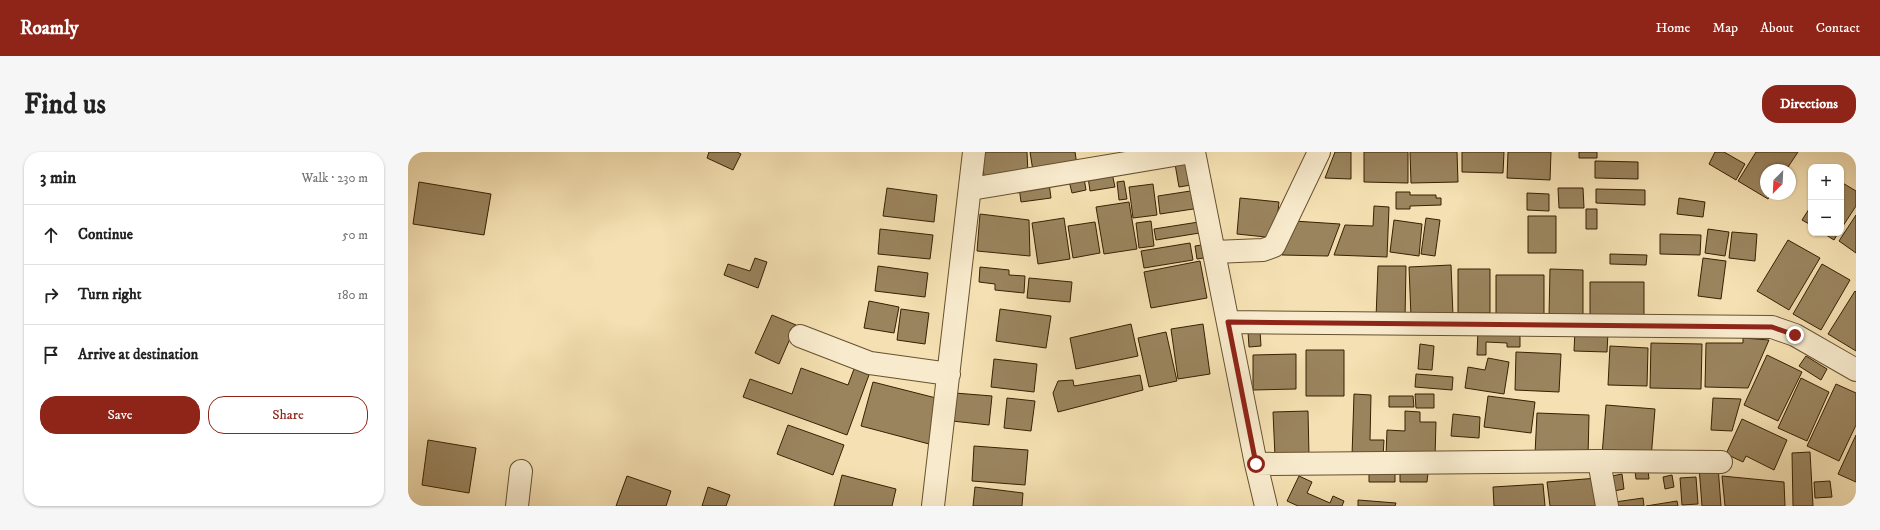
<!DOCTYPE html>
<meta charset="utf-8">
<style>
:root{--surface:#fff;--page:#f6f6f6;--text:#222;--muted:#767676;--line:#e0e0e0;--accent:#8f2418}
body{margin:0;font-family:"IM FELL DW Pica",serif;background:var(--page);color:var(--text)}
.controls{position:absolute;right:12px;top:12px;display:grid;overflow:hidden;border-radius:8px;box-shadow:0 1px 3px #0004}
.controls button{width:36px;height:36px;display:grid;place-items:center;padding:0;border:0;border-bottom:1px solid var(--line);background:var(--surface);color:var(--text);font:20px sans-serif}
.compass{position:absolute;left:1352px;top:12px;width:36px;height:36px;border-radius:50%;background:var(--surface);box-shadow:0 1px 3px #0004;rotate:204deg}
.stop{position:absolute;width:12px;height:12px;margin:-9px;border:3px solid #8f2418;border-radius:50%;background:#fff}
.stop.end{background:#8f2418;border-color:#fff;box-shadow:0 1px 4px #0008}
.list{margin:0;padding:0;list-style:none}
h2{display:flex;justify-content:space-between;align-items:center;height:52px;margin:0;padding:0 16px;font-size:17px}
h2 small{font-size:13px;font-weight:400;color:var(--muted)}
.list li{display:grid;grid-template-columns:26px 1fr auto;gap:12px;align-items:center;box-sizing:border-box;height:60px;padding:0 16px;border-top:1px solid var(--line)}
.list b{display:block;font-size:15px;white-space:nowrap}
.list em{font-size:13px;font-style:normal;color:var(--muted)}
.actions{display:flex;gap:8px;padding:12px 16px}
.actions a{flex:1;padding:9px 0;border:1px solid var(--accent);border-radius:16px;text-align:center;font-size:14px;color:var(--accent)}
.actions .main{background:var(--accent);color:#fff}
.icon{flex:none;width:22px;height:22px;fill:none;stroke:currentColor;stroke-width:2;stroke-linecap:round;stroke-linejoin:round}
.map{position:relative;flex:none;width:1448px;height:354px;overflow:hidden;border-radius:16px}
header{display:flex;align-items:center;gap:24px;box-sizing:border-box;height:56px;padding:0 20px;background:var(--accent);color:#fff}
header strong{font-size:19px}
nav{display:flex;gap:22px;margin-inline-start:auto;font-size:14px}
.intro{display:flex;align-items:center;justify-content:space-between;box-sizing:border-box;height:96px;padding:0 24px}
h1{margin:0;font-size:28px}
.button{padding:10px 18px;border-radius:16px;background:var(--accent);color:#fff;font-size:14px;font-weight:700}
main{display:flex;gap:24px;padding:0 24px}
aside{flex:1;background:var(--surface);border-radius:16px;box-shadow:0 1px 3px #0004}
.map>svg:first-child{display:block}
.building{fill:#9a845e;stroke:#382102}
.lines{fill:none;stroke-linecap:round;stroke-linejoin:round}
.minor-casing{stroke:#67512e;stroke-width:24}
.minor{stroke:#f8ebcd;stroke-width:22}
.route{stroke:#8f2418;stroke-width:5}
</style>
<header>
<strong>Roamly</strong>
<nav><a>Home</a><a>Map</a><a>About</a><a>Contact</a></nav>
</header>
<div class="intro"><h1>Find us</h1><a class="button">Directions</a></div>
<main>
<aside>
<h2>3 min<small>Walk · 230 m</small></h2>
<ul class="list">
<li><svg class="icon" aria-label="ahead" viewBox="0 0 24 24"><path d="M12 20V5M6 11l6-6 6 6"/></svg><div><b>Continue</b></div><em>50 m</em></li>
<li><svg class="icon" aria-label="right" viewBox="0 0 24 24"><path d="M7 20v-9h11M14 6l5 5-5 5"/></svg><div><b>Turn right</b></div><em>180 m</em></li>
<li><svg class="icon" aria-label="arrive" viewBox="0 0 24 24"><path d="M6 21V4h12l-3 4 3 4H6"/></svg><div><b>Arrive at destination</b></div></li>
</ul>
<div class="actions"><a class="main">Save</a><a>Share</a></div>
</aside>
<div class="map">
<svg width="1448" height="354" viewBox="0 0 1448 354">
<rect width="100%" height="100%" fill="#f4e0b2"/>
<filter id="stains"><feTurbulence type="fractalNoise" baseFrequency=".005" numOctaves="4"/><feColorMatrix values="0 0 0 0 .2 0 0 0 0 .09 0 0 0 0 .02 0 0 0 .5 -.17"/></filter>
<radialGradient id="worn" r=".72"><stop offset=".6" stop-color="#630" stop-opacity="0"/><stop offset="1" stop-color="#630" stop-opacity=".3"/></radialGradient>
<path class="building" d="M301,0H329L333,2L325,18L299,6Z
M577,0H619L620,22L577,30L575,17Z
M622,0H667L669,13L625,19Z
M927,0H943V27L917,26Z
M956,0H1000V31L956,30Z
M1002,0H1049L1050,30L1003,31Z
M1054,0H1096L1095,21L1054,20Z
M1100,0H1143L1142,28L1099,26Z
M1171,0H1189V6H1171Z
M1307,0H1316L1337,12L1328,28L1301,12Z
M1348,0H1390L1378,18H1358V42H1363L1360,47L1330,29Z
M785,9L789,32L771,35L767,12Z
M1187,9L1230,10V27L1187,26Z
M704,21L707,35L682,39L680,25Z
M676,26L678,38L664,41L661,29Z
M716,29L719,47L711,48L709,30Z
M11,30L83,42L76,83L5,72Z
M1433,30L1448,39V54L1433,77Z
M641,31L643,46L613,50L611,35Z
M745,32L749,63L725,66L721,35Z
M479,36L529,43L526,70L475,64Z
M1150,36H1175L1176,56H1151Z
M1188,37L1237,38V53L1188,51Z
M789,38L792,56L752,62L750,44Z
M988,40H1002V43H1028V46H1033V53L1002,54V57H988Z
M1119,41L1141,42V59L1119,58Z
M832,46L871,50L867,86L829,82Z
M1271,46L1297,50L1295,65L1269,62Z
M721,50L729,97L696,102L688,55Z
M966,54L981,55L979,105L926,103L937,73L965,74Z
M1403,54V73L1394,68Z
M1178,57H1189V77H1178Z
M572,62L621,68L622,104L569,99Z
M1448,63V101L1431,89Z
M1120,64H1148V101H1120Z
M656,66L662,107L630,112L624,71Z
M1018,66L1032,68L1027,104L1013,102Z
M986,68L1014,72L1011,104L982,100Z
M743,69L746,94L731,96L728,71Z
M797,69L798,80L748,88L746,77Z
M886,69L932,72L920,104L874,103Z
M687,70L692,101L665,106L660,74Z
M472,77L525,83L522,107L470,102Z
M1300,77L1321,80L1317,104L1297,101Z
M1324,80L1349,82L1347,109L1321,106Z
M1415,81H1430L1426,88Z
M1252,82L1293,83L1292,103L1252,102Z
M1380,88L1412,106L1381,158L1349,139Z
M782,91L785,108L736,116L733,99Z
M800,92L802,105L789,107L787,94Z
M1202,102L1239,103L1238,113L1202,112Z
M347,106L359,110L350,136L316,123L320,112L342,119Z
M1295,106L1318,109L1313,147L1290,144Z
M792,109L799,146L743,156L736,120Z
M1414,112L1442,128L1413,178L1385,162Z
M1043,113L1045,164L1003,165L1001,115Z
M470,114L520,121L517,145L467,139Z
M970,114H998L997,167L968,166Z
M572,115L601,118V123L617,124L616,141L587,138V132L571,130Z
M1050,117H1082V161H1050Z
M1142,117L1175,118V165L1141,164Z
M1088,123H1136V166L1088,165Z
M621,126L664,130L662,150L619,146Z
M1182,130H1236V165L1182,164Z
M1447,139L1448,140V199L1420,182Z
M461,149L491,155L486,181L456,176Z
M493,157L521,161L517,192L489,188Z
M592,157L643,164L638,196L588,189Z
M364,163L388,173L371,212L347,201Z
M723,172L730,204L668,217L662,186Z
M795,172L802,222L770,227L763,177Z
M1070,178L1112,180V195H1099V191L1078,190V203H1069Z
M1167,178L1200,180L1199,200L1166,199Z
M852,179L853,194L841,195L840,180Z
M758,180L769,229L741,235L730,186Z
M1335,186L1361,188L1340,236L1297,235L1298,191H1335Z
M1243,191L1294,192L1293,237L1242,236Z
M1012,192L1026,194L1024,218L1010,217Z
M1202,194L1240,196L1239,234L1200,233Z
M898,198H936V244H898Z
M1108,200L1153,202L1151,240L1107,238Z
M888,202V237L845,238V203Z
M1359,203L1394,220L1370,269L1336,253Z
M1398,204L1419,217L1413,228L1391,214Z
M1080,206L1101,210L1096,242L1057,236L1060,215L1077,218Z
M586,207L629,212L626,240L583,235Z
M393,216L440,233L446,217L461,223L439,283L335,245L342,227L384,242Z
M1008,222L1045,225L1044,238L1007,235Z
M732,223L735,238L650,260L645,241L650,229L665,228L666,234Z
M1393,226L1421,240L1399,289L1370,276Z
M465,230L532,247L521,292L453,274Z
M1428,232L1448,241V273L1431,309L1399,294Z
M547,241L584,244L581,273L544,269Z
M946,242L963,243L962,288H976L975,305L944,304Z
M1007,242H1026V256H1008Z
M981,244H1005L1006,255H981Z
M1080,244L1127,250L1123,281L1076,275Z
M599,246L627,249L623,279L596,276Z
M1305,246L1333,247L1324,279L1303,278Z
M1198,253L1247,257L1243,307L1194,303Z
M900,259L901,304L867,305L865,260Z
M997,259L1012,260V270H1028L1027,305L978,303L979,278L997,279Z
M1129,261L1181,263L1180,305L1127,302Z
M1045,262L1072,265L1071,286L1043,284Z
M1334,267L1379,288L1366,318L1338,304L1335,310L1318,302Z
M380,273L436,293L425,323L369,302Z
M1448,283V330L1430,322Z
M20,288L68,296L61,341L14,333Z
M566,294L620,298L617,333L564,329Z
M1402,300L1405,354H1385L1384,301Z
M992,313L1020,321L1019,330H992Z
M1310,314L1313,354H1294L1291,315Z
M961,317L987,318V330H961Z
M1240,318L1241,327H1228L1227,319Z
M1214,322L1216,337L1206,339L1204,324Z
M434,323L488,337L484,354H426Z
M1264,323L1266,335L1257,337L1255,325Z
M219,324L263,339L258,354H208Z
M891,324L904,330L899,341L922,351L925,344L936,349L934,354H890L879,349Z
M1314,324L1376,330L1377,354H1317Z
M1288,325L1290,352L1274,353L1272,326Z
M1190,326L1192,354H1142L1139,330Z
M1422,329L1424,345L1407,346L1406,330Z
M1135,332L1137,354H1086L1085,335Z
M300,335L322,343L318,354H294Z
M567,335L615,341L614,354H565Z
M1235,346L1236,354H1208L1207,350Z
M950,348L988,351L987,354H950Z
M1269,349L1270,354H1238Z"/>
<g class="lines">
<g class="minor-casing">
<path id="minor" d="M786,0L848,312L858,354
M563,37L784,0
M806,100L855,98L866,94L911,0
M820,170L1364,175L1387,183L1448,218
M392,184L462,211L541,222
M1191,309L1199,354
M848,312L1191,309L1313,310
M109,354L113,319
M525,354L566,0"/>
</g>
<use href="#minor" class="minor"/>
</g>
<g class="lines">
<path class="route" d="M848,312L820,170L1364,175L1387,183"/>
</g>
<rect width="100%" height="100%" filter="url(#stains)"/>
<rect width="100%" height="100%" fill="url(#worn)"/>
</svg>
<div class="controls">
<button>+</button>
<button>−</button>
</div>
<svg class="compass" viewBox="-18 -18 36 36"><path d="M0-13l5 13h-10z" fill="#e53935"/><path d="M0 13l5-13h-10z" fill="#767676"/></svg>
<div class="stop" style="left:848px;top:312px"></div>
<div class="stop end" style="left:1387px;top:183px"></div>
</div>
</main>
